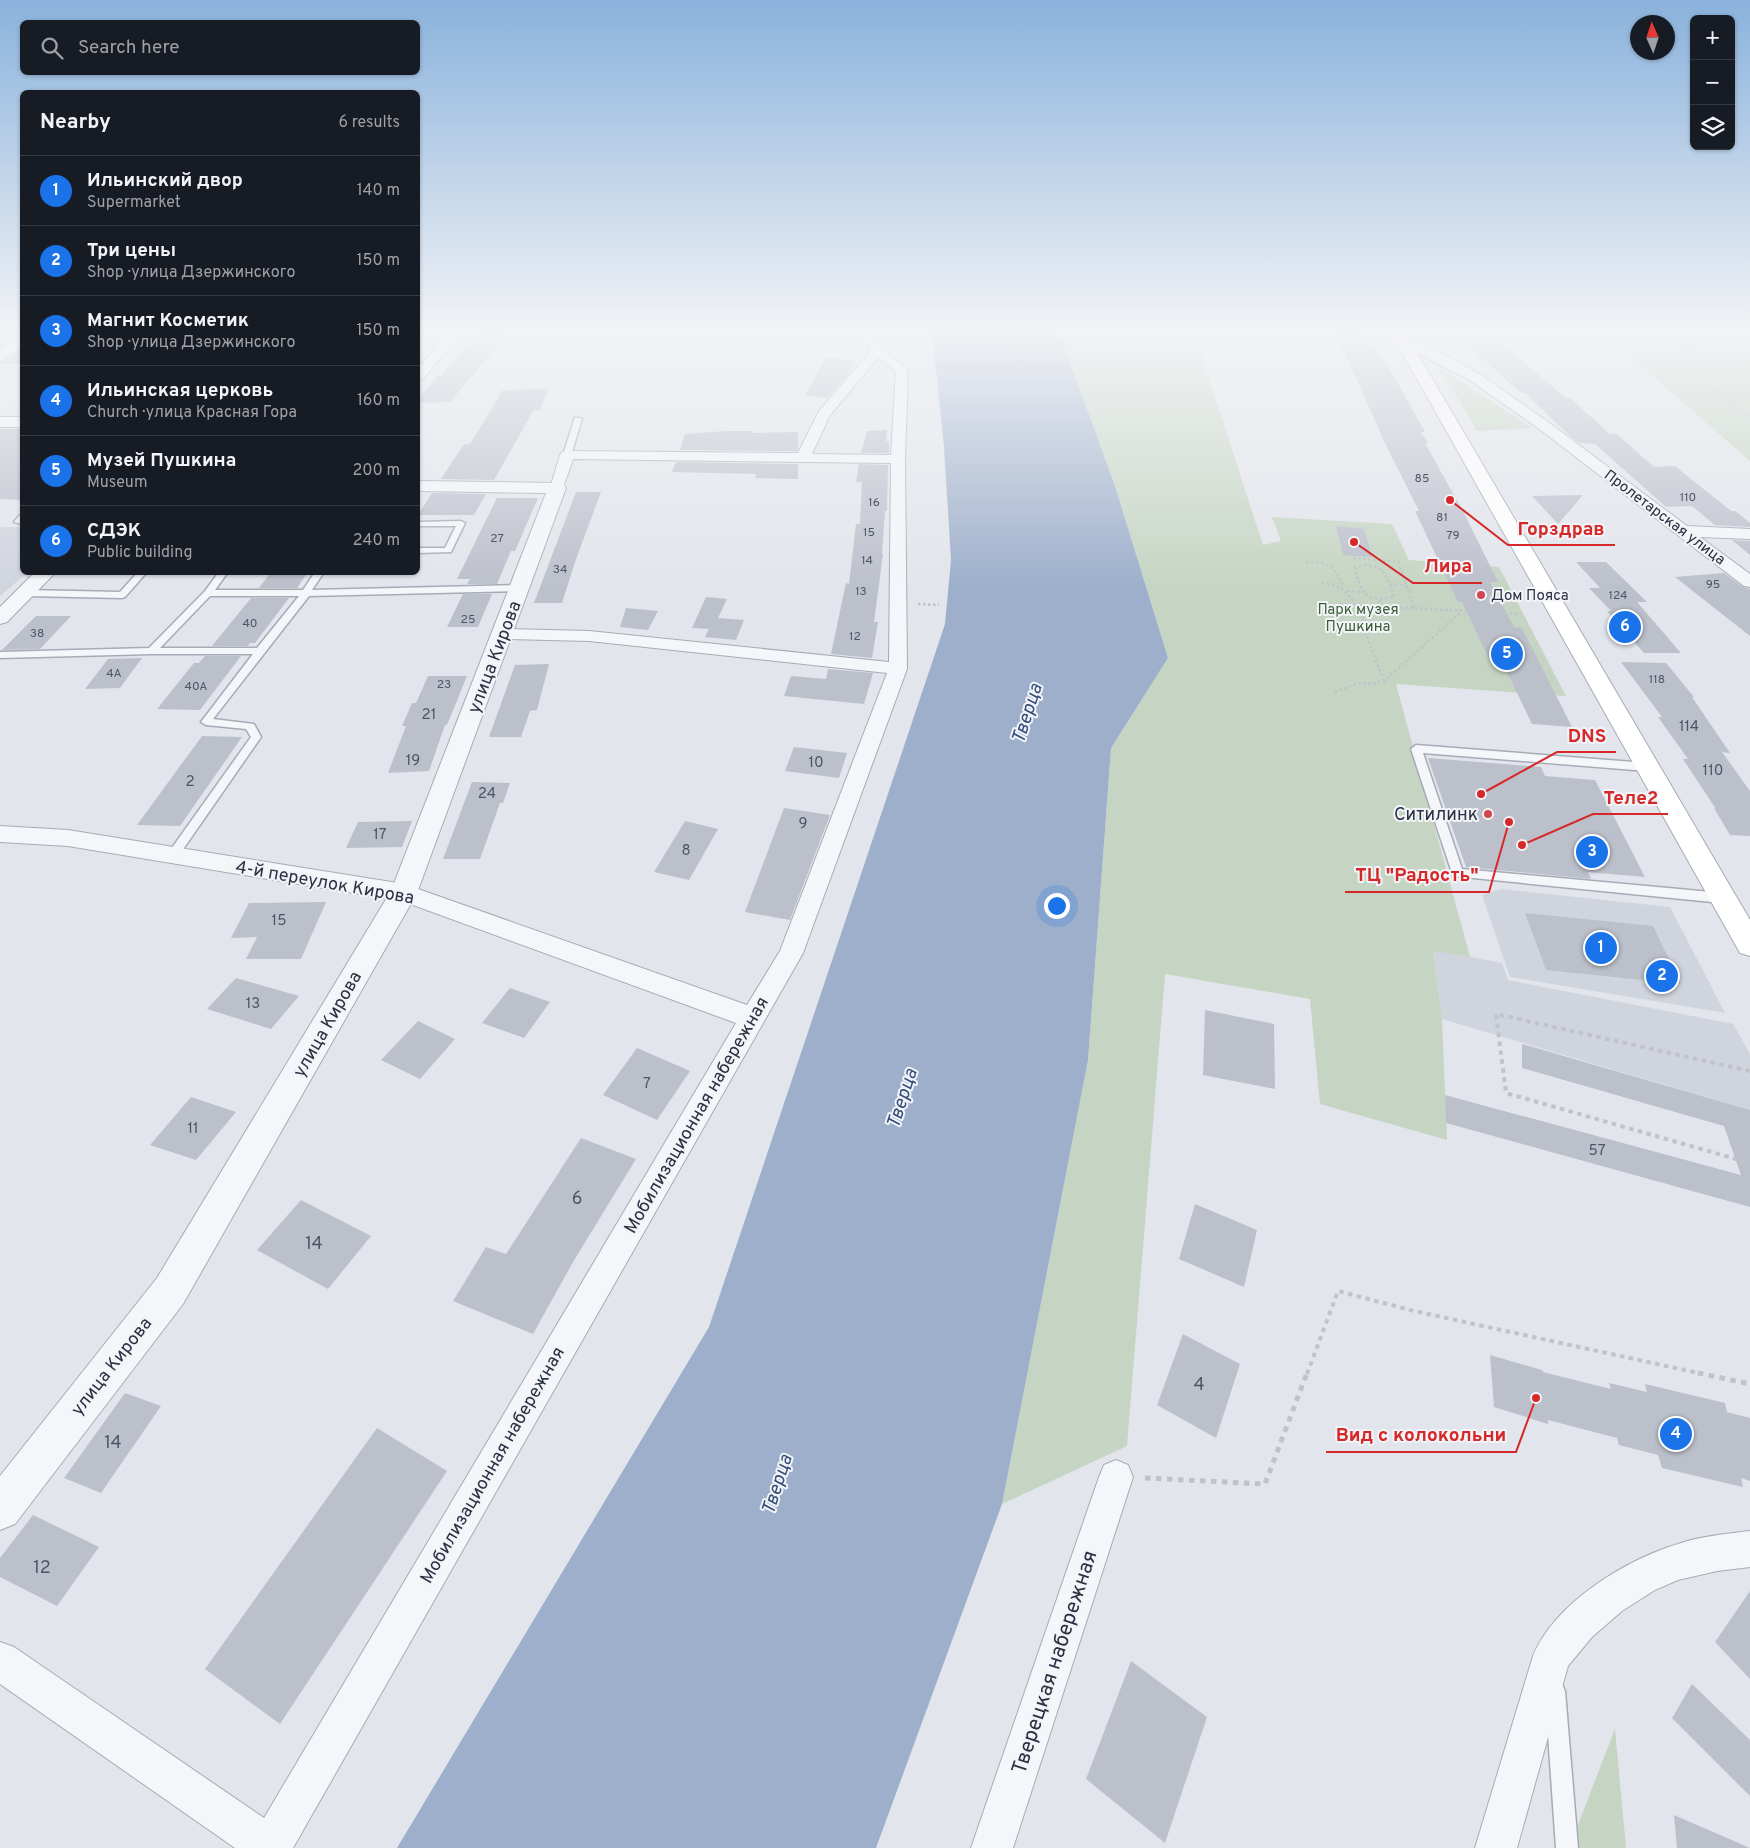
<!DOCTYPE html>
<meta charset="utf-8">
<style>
:root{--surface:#171b24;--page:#20242c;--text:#f1f3f6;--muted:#9ea1a6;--line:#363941;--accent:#1a73e8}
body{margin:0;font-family:Overpass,sans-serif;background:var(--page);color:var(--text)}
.controls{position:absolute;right:15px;top:15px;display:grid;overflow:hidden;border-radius:8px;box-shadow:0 1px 4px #0004}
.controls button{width:45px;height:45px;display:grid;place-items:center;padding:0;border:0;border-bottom:1px solid var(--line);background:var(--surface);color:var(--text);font:25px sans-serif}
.compass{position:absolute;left:1630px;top:15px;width:45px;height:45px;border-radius:50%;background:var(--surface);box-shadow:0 1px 4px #0004;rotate:357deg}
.you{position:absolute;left:1056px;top:905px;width:18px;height:18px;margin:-12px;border:4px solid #fff;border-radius:50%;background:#1a73e8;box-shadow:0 0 0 8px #1a73e833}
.badge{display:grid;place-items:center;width:32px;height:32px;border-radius:50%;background:var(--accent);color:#fff;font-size:16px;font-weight:700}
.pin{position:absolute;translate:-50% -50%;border:2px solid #fff;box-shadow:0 1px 5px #0006}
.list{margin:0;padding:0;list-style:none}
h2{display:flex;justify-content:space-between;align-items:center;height:65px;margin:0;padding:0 20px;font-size:21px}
h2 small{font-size:16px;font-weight:400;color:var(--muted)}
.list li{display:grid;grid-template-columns:32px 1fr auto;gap:15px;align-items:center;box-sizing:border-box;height:70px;padding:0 20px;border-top:1px solid var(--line)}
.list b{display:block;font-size:19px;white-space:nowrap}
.list p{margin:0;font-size:16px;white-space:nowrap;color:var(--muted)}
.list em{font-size:16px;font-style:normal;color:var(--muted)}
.icon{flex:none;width:28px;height:28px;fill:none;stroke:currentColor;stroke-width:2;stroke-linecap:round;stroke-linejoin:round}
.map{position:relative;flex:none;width:1750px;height:1848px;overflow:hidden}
.search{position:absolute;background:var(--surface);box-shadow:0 1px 4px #0004;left:20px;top:20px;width:400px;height:55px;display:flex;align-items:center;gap:12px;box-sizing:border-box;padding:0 18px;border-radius:8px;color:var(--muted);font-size:19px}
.panel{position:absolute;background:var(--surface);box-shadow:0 1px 4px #0004;left:20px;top:90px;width:400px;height:485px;border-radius:8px}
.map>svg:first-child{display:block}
.built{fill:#d0d4dd}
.green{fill:#c6d5c3}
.water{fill:#9dafcb}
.building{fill:#bcc0cb}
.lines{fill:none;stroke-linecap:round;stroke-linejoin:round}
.service-casing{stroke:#a7abb5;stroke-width:3}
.minor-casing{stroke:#a7abb5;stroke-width:2}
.tertiary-casing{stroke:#a7abb5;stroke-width:2}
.secondary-casing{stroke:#a7abb5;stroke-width:2}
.path-far3{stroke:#c0c3ca;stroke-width:2;stroke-dasharray:2 2;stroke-linecap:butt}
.path-far2{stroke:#c0c3ca;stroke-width:2.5;stroke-dasharray:2.5 2.5;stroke-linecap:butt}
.path-far1{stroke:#c0c3ca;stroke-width:4;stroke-dasharray:4.5 4.5;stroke-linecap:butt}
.path{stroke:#c0c3ca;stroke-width:5;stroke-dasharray:5.5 5.5;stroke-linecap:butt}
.service{fill:#f5f6f9;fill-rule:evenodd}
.minor{fill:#f5f6f9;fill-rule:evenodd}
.tertiary{fill:#f5f6f9;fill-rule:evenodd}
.secondary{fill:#fff;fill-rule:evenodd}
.poi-dot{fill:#d1464f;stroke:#f2f4f8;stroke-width:2}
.labels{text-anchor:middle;stroke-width:4;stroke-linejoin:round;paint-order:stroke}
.far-number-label{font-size:12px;fill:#4e5565}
.far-street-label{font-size:15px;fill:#2a3143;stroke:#f2f4f8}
.far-poi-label{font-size:15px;fill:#2a3143;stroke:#f2f4f8;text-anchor:start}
.far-park-label{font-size:15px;fill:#3b5f37;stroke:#f2f4f8}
.number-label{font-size:15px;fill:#4e5565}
.street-label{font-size:18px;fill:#2a3143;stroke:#f2f4f8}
.poi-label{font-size:18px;fill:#2a3143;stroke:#f2f4f8;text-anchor:end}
.near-number-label{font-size:18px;fill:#4e5565}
.water-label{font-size:19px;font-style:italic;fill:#334c78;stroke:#f2f4f8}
.near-street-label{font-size:21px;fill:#2a3143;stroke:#f2f4f8}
.leader{fill:none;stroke:#d62828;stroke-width:2}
.callout-dot{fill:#d62828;stroke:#f2f4f8;stroke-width:2}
.callout-label{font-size:19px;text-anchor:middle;font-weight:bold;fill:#d62828;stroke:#f2f4f8;stroke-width:4;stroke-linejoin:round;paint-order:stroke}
</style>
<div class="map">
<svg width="1750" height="1848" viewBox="0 0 1750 1848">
<rect width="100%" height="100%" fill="#e2e5eb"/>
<path class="built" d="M0,527H22V572L27,573L0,596Z
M1501,889L1670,907L1725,1013L1510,977L1482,895Z
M1433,950L1502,963L1508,980L1733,1024L1750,1054V1110L1442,1019Z"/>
<path class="green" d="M1051,329H1193L1263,545L1281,541L1272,517L1392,524L1409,560L1499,567L1566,696L1396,684L1470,957L1433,951L1442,1019L1447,1140L1320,1104L1310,999L1165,974L1127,1446L1002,1504L1088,1060L1111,748L1168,658L1115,486L1062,340Z
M1599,329H1750V461Z
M1437,366L1532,428L1478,431Z
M1615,1729L1626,1848H1569Z"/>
<path class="water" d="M926,329H1051L1062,340L1115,486L1168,658L1111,748L1088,1060L1002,1504L876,1848H397L709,1327L945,624L951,560L944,447L933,340Z"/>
<path class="building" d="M8,329H22V336H17L0,349V334Z
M481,329H512L450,402L418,403V399L438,376H441L466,347H471Z
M1334,330L1365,332L1379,356L1383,357L1425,432H1420L1428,443H1425L1464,513L1498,582H1490L1514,627L1522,628L1572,727L1532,724L1504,666L1492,665L1462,602H1458L1415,511H1419L1386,445Z
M1466,344H1501L1517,359H1520L1566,398H1570L1610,434H1617L1654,467L1675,466L1731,511H1735L1750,523V527L1715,525L1692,506L1666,507L1595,444L1579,443L1570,436L1525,393H1521Z
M22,348V364H0V363Z
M826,358L855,360L848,375L827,398L805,395Z
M548,389L540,410L533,411L494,480L441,479L464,444H470L503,390Z
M0,429H22V500L0,499Z
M887,430L886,441H889V453H861L867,431Z
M726,431H752V433L798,432V448L797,451L680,450L685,434Z
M676,462L798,464V479L755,478L756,474L672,472Z
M859,464L888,465L887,511H885L882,554H883L874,622H878L872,658L831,654L846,583L849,584L856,524H860L862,482H856Z
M576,492H601L575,562L562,603H534Z
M432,493L486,494L474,515H418Z
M1583,495L1558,524L1532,496Z
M497,498H538L515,551H511L497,584H467L470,579H457Z
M1336,526L1364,529L1372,557L1343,555Z
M1732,540L1750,541V555Z
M1576,562H1606L1647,602H1637L1681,653H1644L1607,611H1611L1589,588H1600Z
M271,572H308L297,588H259Z
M1724,573L1743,587L1750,589V636L1675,577Z
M463,594H492L478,627H447Z
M706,597L727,599L718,618L744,620L736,640L705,637L709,629L692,628Z
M251,598H289L255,643H250L248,646H212Z
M626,608L658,611L648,630L620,627Z
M36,616H71L40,649L2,650Z
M205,656H241L200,710L157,709L194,663H199Z
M142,658L120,688L85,689L108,659Z
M1621,662L1666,663L1694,697H1692L1730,753L1722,752L1750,791V836L1730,835L1714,808L1716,809L1683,759H1688L1658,717H1662Z
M549,664L537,710L530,711L521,737H489L515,665Z
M828,669L873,673L864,704L784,696L791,676L826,679Z
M428,676H467L447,725H445L429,771L388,773L406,726H402L412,703H416Z
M202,736L242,737L180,826L137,825Z
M794,747L847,753L839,778L785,771Z
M1428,758L1541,767L1545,776L1595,780L1645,877L1588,872L1591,879L1466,867Z
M472,782L510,783L503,803H500L480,859H443Z
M784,808L830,815L790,920L745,912Z
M412,821L402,847L346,848L358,822Z
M685,821L718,829L689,880L654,872Z
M326,902L301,959H246L257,937L231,938L249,903Z
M1525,913L1653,926L1681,984L1546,970Z
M236,978L299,996L271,1029L207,1009Z
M510,988L550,1002L524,1038L482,1023Z
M1205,1010L1274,1024L1275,1089L1203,1075Z
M418,1021L455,1039L420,1079L381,1060Z
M1522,1044L1750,1110V1207L1446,1123L1445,1095L1741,1175L1724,1126L1522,1068Z
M637,1048L690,1071L657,1120L603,1095Z
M191,1097L236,1112L196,1160L150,1145Z
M581,1138L636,1159L573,1262L533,1334L453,1301L486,1247L506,1254Z
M301,1200L371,1236L328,1289L257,1250Z
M1195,1204L1257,1230L1244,1287L1179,1259Z
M1183,1334L1240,1364L1216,1438L1157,1405Z
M1490,1355L1542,1370L1543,1372L1611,1389L1609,1383L1647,1392L1645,1384L1725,1403L1727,1412L1750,1418V1481L1741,1478L1743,1487L1662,1468L1658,1455L1619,1445L1617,1438L1548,1420V1424L1494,1407Z
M125,1393L161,1406L101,1493L64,1478Z
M377,1428L447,1471L280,1724L205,1669Z
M33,1515L99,1547L57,1606L0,1577V1558Z
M1750,1591V1679L1715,1642Z
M1131,1661L1207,1717L1165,1843L1086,1779Z
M1692,1684L1750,1740V1796L1672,1718Z
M1674,1815L1750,1848H1677Z"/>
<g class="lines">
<g class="service-casing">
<path id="service" d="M1741,329H1750V333L1742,330Z
M575,417L582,419L571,455L567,457L563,455Z
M19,516H22V524L14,522Z
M461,521L465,523L451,552L418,553V548H445L456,526H418V522Z
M138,572H147L125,597L122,598L26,596L21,593L26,590L120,592Z
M219,572H228L215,590H303L315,572H324L312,590L519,585L523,588L519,591L309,596L213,719L254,724L261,737L177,858L173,859L167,855L169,852L251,737L246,729L206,725L201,722L253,654H152L0,658V652L149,648L205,591ZM210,596H299L257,648H160Z
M1416,745L1647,763L1652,767L1647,771L1423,753L1462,869L1722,893L1726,895L1728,898L1726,901L1722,903L1453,876L1411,749Z
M1555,1681L1562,1684L1565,1691L1578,1848H1556L1545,1691L1548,1684Z"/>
</g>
<g class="minor-casing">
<path id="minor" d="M452,329H464L423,379L418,380V369Z
M858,329H870L882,349L908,370L905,459L907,669L803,953L293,1848H235L0,1684V1642L14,1647L264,1818L736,1023L402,901L68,846L0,842V826L68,830L404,884L747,1005L780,951L887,673L589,641L503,639L497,638L494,634L497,630L503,629L589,631L889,662L891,463L573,459L562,491H552L550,488L560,455L562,452L567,451L798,453L819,411L871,351ZM878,358L896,371L891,455L812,454L830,415Z
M1403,337L1450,358L1478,373L1548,422L1687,526L1750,529V539L1700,537L1750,574V587L1744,586L1538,428L1468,379L1399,344L1397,341L1399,338Z
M18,338H22V346L0,361V351Z
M1116,1460L1128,1465L1133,1477L1013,1848H971L1099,1477L1104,1465Z
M1750,1531V1567L1717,1571L1678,1580L1655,1590L1622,1611L1592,1637L1568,1666L1517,1848H1475L1533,1656C1555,1603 1625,1560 1678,1544C1701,1536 1726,1534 1750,1531Z"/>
</g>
<g class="tertiary-casing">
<path id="tertiary" d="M0,417H22V427H0Z
M418,481L557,483L563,484L566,488L417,893L183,1304L15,1524L0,1530V1476L157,1278L391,891L546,493L418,491Z
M35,572H56L7,622L0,624V607Z"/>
</g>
<g class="secondary-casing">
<path id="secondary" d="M1389,329H1403L1750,920V956L1740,953Z"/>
</g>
<path class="path-far3" d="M1732,338C1712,337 1695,340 1679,354L1678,361L1750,417
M1462,403L1474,404
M1476,429L1512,427"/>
<path class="path-far2" d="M1353,558L1400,562
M1306,562C1329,562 1334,566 1344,587
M1364,565C1385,564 1389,581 1394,597C1366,603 1361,593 1355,568Z
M1400,567L1415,610
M1322,583C1340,584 1347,591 1356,606
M1390,584L1406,585
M1347,591L1362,592
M1379,600L1383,607
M918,604L939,605
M1340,604L1521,614
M1363,607V626L1384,681
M1335,692L1359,683L1371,684L1384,681L1461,612"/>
<path class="path-far1" d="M1750,1071L1496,1014L1506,1093L1750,1163
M1307,1374L1338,1291L1414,1311L1703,1374"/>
<path class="path" d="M1698,1373L1750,1384
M1145,1478L1265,1484L1307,1373"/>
<use href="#service" class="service"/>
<use href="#minor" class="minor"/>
<use href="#tertiary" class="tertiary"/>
<use href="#secondary" class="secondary"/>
</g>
<linearGradient id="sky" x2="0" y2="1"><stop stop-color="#8ab2dc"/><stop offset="0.56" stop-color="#f2f3f6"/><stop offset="1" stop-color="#f2f3f6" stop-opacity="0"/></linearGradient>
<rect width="1750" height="588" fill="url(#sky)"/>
<g class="poi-dot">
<circle cx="1481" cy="595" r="5"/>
<circle cx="1488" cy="814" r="5"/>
</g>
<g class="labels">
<g class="far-number-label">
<text x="1422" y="482">85</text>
<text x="1688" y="501">110</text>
<text x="874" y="506">16</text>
<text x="1442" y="521">81</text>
<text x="869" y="536">15</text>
<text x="1453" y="539">79</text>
<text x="497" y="542">27</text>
<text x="867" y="564">14</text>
<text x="560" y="573">34</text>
<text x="1713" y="588">95</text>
<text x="861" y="595">13</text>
<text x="1618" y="599">124</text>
<text x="468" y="623">25</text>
<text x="250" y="627">40</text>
<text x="37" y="637">38</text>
<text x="855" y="640">12</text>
<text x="114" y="677">4А</text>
<text x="1657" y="683">118</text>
<text x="444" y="688">23</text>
<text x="196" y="690">40А</text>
</g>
<g class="far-street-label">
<text transform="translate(1665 517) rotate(37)" y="5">Пролетарская улица</text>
</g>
<g class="far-poi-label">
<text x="1491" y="600">Дом Пояса</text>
</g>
<g class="far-park-label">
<text x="1358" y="614">Парк музея<tspan x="1358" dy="17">Пушкина</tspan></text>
</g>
<g class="number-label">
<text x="429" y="719">21</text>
<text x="1689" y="731">114</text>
<text x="413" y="765">19</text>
<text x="816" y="767">10</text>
<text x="1713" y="775">110</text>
<text x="190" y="786">2</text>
<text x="487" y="798">24</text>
<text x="803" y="828">9</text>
<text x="380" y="839">17</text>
<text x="686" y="855">8</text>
<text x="279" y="925">15</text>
<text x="253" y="1008">13</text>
<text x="647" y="1088">7</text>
<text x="193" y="1133">11</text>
<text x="1597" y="1155">57</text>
</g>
<g class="street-label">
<text transform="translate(494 657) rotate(-69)" y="6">улица Кирова</text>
<text transform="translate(325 882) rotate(10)" y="6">4-й переулок Кирова</text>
<text transform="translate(327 1024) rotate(-60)" y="6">улица Кирова</text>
<text transform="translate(696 1115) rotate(-60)" y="6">Мобилизационная набережная</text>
<text transform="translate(111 1366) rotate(-52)" y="6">улица Кирова</text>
<text transform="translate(492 1465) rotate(-60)" y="6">Мобилизационная набережная</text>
</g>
<g class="poi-label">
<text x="1478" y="820">Ситилинк</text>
</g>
<g class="near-number-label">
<text x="577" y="1204">6</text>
<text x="314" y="1249">14</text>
<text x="1199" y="1390">4</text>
<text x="113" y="1448">14</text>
<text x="42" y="1573">12</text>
</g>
<g class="water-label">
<text transform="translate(1026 713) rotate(-72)" y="7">Тверца</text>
<text transform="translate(901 1098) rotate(-72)" y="7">Тверца</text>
<text transform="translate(776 1484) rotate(-72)" y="7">Тверца</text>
</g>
<g class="near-street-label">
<text transform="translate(1054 1662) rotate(-72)" y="7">Тверецкая набережная</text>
</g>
</g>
<path class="leader" d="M1450 500L1508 545H1615M1354 542L1413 583H1482M1481 794L1557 752H1616M1522 845L1593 814H1668M1509 822L1489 892H1345M1536 1398L1516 1452H1326"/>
<g class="callout-dot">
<circle cx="1450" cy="500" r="5"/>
<circle cx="1354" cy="542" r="5"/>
<circle cx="1481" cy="794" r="5"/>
<circle cx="1522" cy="845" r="5"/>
<circle cx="1509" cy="822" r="5"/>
<circle cx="1536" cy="1398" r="5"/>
</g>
<g class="callout-label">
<text x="1561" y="535">Горздрав</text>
<text x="1448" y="572">Лира</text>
<text x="1587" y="742">DNS</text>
<text x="1631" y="804">Теле2</text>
<text x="1417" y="881">ТЦ "Радость"</text>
<text x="1421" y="1441">Вид с колокольни</text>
</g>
</svg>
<div class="controls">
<button>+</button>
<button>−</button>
<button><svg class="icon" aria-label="layers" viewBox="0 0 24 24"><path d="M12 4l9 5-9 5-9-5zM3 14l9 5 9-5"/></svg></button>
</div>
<svg class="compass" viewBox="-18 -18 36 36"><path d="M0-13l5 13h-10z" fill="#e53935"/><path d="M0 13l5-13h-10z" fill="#9ea1a6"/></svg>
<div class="you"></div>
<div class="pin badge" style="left:1601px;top:948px">1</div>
<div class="pin badge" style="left:1662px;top:976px">2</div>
<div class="pin badge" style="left:1592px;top:852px">3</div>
<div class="pin badge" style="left:1676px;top:1434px">4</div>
<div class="pin badge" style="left:1507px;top:654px">5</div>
<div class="pin badge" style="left:1625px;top:627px">6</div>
<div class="search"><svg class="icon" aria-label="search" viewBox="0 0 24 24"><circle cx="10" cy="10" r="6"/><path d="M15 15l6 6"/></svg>Search here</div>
<section class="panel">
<h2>Nearby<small>6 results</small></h2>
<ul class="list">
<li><span class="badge">1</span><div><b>Ильинский двор</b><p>Supermarket</p></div><em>140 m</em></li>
<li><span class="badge">2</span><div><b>Три цены</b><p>Shop · улица Дзержинского</p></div><em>150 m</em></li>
<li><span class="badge">3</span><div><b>Магнит Косметик</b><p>Shop · улица Дзержинского</p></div><em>150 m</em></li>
<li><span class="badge">4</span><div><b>Ильинская церковь</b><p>Church · улица Красная Гора</p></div><em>160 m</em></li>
<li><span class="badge">5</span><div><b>Музей Пушкина</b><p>Museum</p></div><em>200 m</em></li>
<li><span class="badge">6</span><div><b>СДЭК</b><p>Public building</p></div><em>240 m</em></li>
</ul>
</section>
</div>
